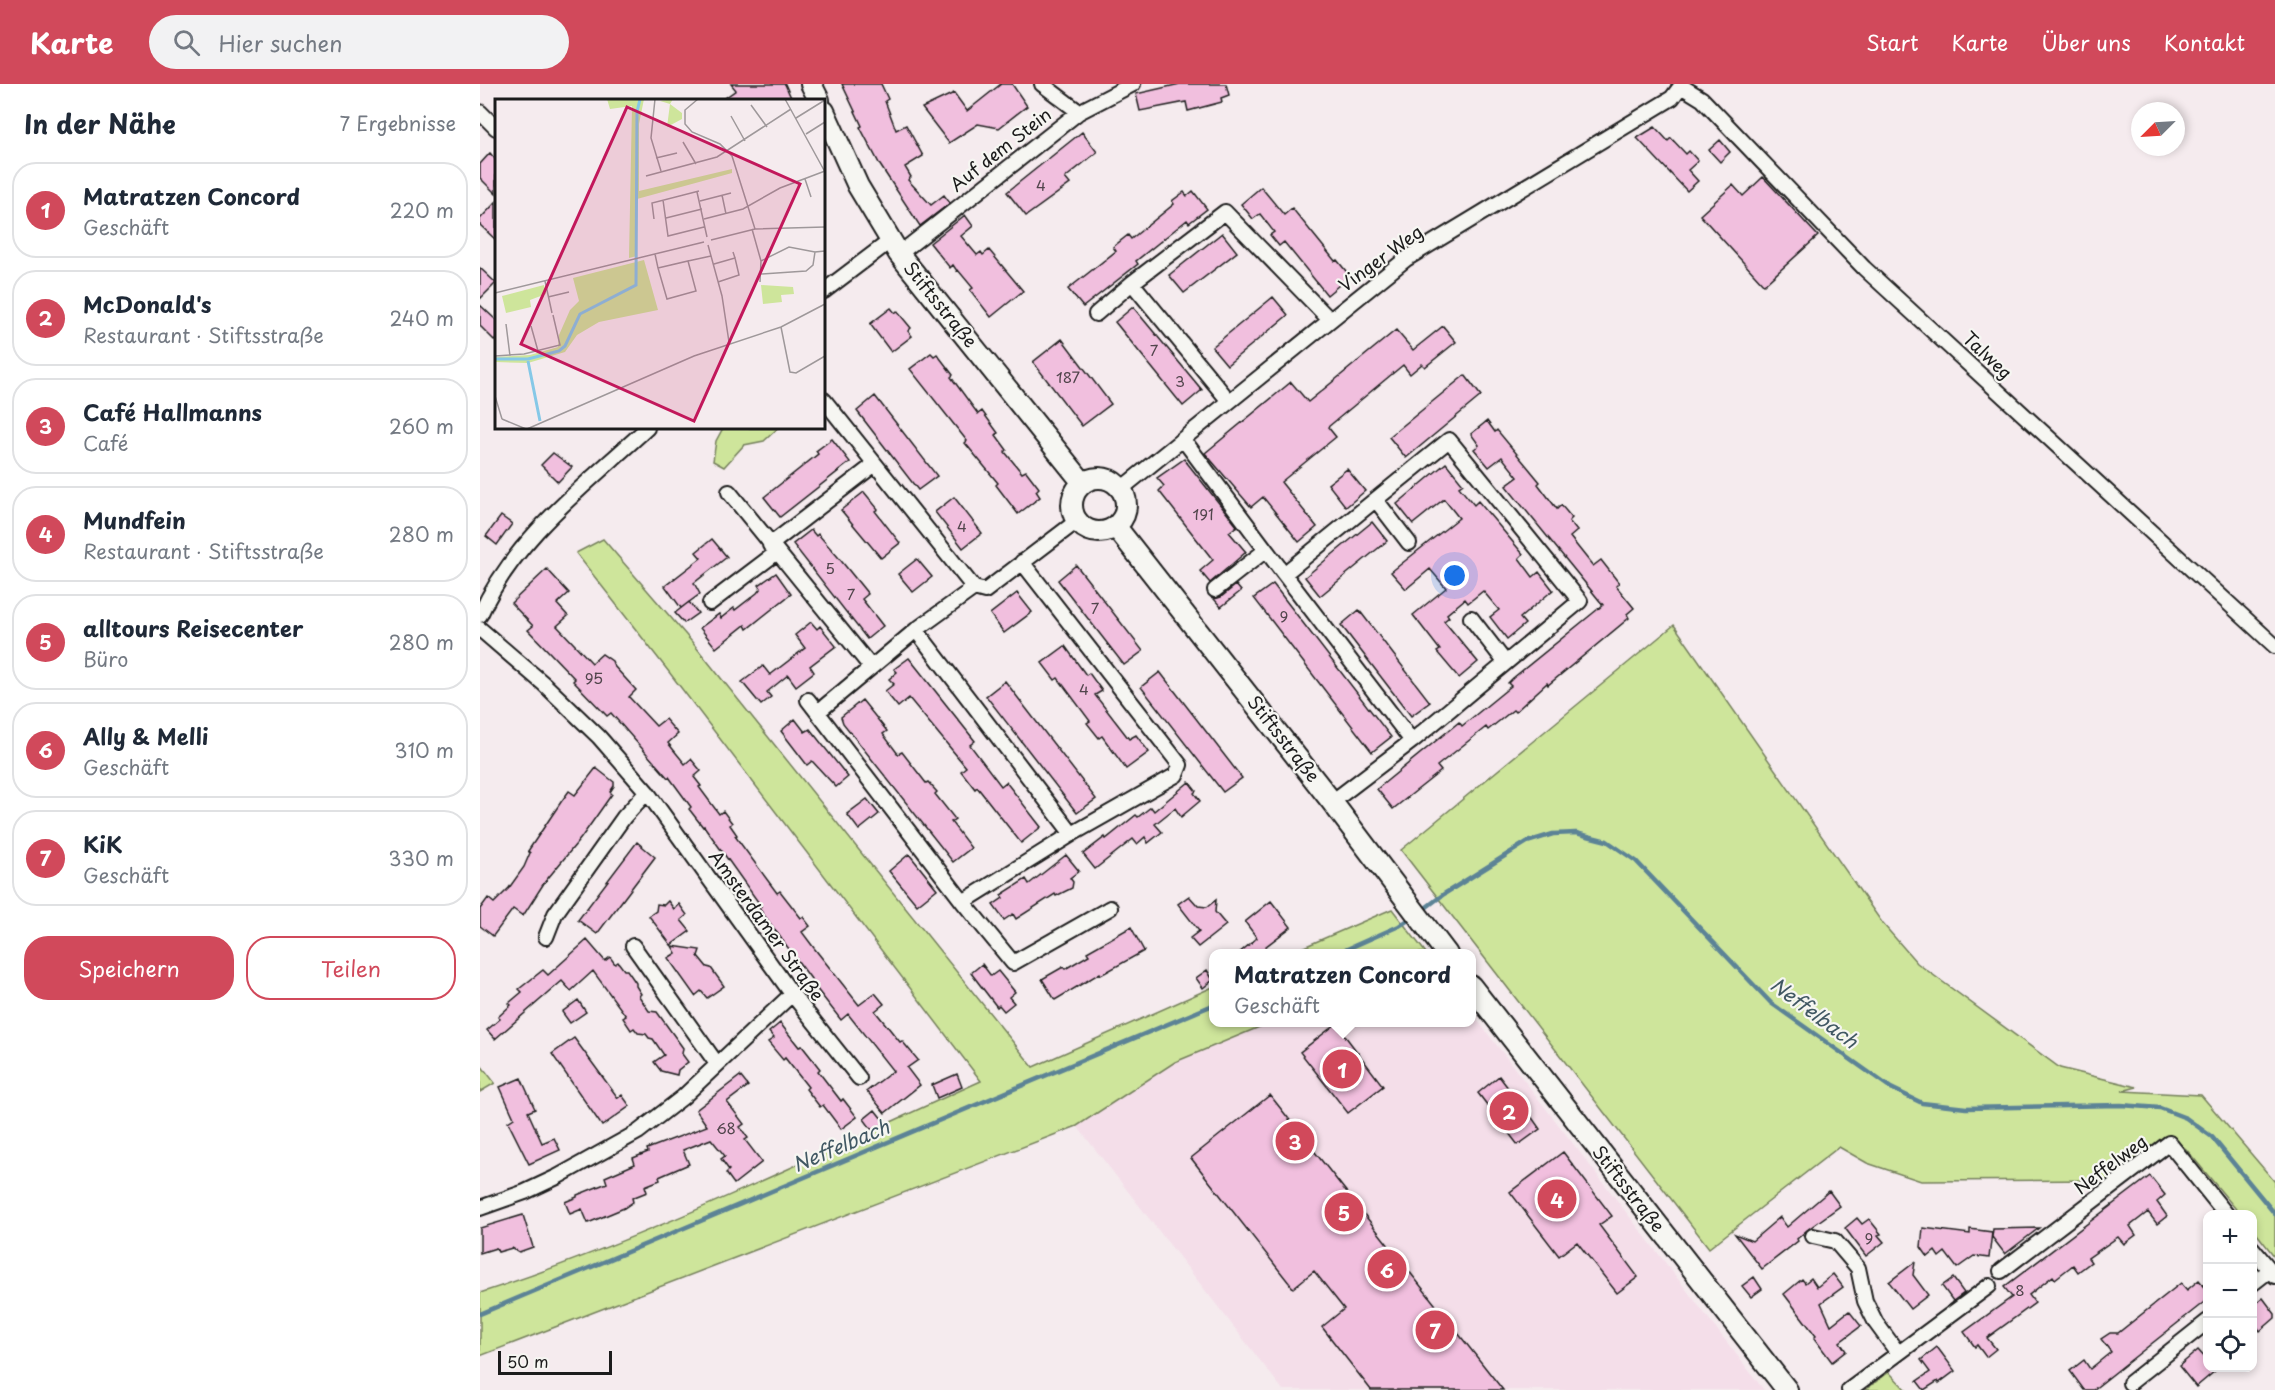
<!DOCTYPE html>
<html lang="de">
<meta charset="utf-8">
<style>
:root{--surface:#fff;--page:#f2f2f3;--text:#1f2937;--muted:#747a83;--line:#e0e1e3;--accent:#d1495b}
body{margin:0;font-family:"Playpen Sans",sans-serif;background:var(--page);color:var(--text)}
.controls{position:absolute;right:18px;bottom:18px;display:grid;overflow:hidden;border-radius:12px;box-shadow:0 3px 9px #0003}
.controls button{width:54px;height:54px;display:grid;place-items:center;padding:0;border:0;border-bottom:2px solid var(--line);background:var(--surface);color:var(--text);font:30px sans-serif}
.compass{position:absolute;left:1651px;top:18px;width:54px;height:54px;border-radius:50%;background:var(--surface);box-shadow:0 3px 9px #0003;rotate:246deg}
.scale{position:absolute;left:18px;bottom:15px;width:114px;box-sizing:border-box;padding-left:6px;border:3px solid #1c1c1c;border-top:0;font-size:16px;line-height:21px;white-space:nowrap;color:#1c1c1c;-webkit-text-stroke:4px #f6f6f2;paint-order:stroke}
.you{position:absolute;left:975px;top:492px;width:21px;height:21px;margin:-15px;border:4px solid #fff;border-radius:50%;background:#1a73e8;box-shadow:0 0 0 9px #1a73e833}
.badge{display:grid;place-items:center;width:39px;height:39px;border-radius:50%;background:var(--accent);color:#fff;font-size:20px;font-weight:700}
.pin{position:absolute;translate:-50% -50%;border:3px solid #fff;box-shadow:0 2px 6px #0006}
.popup{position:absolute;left:729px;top:865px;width:267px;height:78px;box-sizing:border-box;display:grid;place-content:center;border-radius:12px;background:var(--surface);filter:drop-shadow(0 2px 4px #0005);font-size:20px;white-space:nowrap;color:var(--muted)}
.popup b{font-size:22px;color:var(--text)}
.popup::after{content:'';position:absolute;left:50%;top:100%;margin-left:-12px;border:12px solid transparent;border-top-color:var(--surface)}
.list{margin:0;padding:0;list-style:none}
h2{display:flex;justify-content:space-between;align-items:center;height:78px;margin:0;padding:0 24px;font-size:26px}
h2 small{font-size:20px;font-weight:400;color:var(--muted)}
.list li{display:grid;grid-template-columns:39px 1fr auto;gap:18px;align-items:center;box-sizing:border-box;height:96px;margin:0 12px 12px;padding:0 12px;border:2px solid var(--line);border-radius:24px}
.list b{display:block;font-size:22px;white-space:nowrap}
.list p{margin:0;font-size:20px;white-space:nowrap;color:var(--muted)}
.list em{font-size:20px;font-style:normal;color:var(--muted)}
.actions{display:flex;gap:12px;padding:18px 24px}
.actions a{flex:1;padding:14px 0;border:2px solid var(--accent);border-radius:24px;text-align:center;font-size:21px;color:var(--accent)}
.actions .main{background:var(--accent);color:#fff}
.icon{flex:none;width:33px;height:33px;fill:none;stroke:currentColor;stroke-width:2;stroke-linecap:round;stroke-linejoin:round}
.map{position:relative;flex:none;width:1795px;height:1306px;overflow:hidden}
header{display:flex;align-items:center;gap:36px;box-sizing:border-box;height:84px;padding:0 30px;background:var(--accent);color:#fff}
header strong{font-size:28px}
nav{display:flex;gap:33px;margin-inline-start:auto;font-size:21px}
.search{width:420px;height:54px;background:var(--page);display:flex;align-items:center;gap:15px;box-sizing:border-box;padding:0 21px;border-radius:33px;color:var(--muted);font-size:22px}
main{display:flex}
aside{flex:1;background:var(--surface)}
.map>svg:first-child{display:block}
.built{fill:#f4dee9}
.green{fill:#cee59b;stroke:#75805c;stroke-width:1.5}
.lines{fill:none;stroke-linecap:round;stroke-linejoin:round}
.stream{stroke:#5b8396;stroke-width:4.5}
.building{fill:#f1bfde;stroke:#1c1c1c;stroke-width:1.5}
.street-casing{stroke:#1c1c1c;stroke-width:18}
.secondary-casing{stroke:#1c1c1c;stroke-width:24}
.street{stroke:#f6f6f2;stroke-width:14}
.secondary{stroke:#f6f6f2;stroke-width:20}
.labels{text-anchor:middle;stroke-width:4.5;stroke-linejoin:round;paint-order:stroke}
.number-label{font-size:15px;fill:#51454c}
.street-label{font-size:18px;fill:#1c1c1c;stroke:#f6f6f2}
.water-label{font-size:20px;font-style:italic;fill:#415863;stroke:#f6f6f2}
.inset-river{fill:none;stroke:#85c8e7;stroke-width:3}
.inset-road{fill:none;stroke:#9e989a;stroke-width:1.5}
.view{fill:#c2185b;fill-opacity:0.15;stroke:#c2185b;stroke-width:3}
.inset-edge{fill:none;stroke:#1c1c1c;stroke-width:3}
</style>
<header>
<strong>Karte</strong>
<div class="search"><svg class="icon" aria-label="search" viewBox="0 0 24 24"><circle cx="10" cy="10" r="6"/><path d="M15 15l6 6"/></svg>Hier suchen</div>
<nav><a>Start</a><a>Karte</a><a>Über uns</a><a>Kontakt</a></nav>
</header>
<main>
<aside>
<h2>In der Nähe<small>7 Ergebnisse</small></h2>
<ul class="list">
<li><span class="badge">1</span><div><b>Matratzen Concord</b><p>Geschäft</p></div><em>220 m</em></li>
<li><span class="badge">2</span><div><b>McDonald's</b><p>Restaurant · Stiftsstraße</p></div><em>240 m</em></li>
<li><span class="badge">3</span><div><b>Café Hallmanns</b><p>Café</p></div><em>260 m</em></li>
<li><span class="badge">4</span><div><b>Mundfein</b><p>Restaurant · Stiftsstraße</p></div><em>280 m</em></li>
<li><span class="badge">5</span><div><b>alltours Reisecenter</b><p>Büro</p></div><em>280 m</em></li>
<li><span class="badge">6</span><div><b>Ally &amp; Melli</b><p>Geschäft</p></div><em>310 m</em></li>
<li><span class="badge">7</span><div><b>KiK</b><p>Geschäft</p></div><em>330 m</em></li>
</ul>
<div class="actions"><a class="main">Speichern</a><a>Teilen</a></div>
</aside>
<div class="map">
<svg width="1795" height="1306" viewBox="0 0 1795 1306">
<rect width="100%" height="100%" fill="#f5ebee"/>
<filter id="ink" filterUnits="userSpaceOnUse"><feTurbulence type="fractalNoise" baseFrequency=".0167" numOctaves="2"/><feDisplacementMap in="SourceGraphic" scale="12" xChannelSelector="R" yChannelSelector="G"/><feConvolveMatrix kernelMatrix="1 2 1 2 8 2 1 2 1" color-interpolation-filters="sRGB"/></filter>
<g filter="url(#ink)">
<path class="built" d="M991,928L1284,1306H803L597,1042L695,978L789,939L991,938Z"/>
<path class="green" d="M243,344H298L284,357L264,361L244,383L233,377L236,357Z
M123,455L212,558L553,983L733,903V938L789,939L695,978L597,1042L0,1272V1209C172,1153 336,1071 501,997L189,588L96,469Z
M1194,541L1403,840L1437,879L1580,984L1657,1003L1642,1007L1721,1011L1795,1098V1173L1773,1145L1772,1130H1760L1706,1065L1690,1053L1632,1096L1441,1097L1387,1079L1359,1063L1229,1164L921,766Z
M912,825L946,869H810Z
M0,980L15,999L0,1008Z
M1409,1288L1426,1306H1385Z"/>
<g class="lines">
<path class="stream" d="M940,828L964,810L1047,758L1073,750L1096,749L1127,757L1156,777L1291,919L1411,1004L1442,1019L1486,1024L1641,1021L1680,1024L1706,1034L1732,1053L1795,1130
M856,870L919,842L933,833
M0,1230L733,921"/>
</g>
<path class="building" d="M251,0H305L312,16H242L256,6Z
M362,0H401L408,15L405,17L416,46L426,41L443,72L425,83L431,93L428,96L451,121L464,111L470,119L440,142L400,81L380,43L382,42Z
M521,0H532L547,22L519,44L498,40L469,59L442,24L474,9L487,27Z
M700,0H746L749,11L741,14L742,18L708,27L706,18L660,27L656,10Z
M1175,43L1188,57L1191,54L1206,70L1209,67L1218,77L1208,86L1218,97L1207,107L1157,54Z
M602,48L617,68L585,94L590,100L546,132L527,108Z
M1240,56L1250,68L1240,78L1229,66Z
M10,69L16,76V110L0,94V80Z
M1283,93L1338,152L1284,201L1220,131L1253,101L1263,112Z
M781,103L804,131L812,124L855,177L857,176L870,192L847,211L804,158L799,162L790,151L794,148L780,130L773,135L761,120Z
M713,107L727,125L709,139L707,136L656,177L658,180L603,223L588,205L636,167L633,163L648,151L651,155L694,120L692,117L704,108L707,112Z
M16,118V156L0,141V135Z
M485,131L493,142L481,152L497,171L501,168L503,171L509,166L543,207L511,233L490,206L493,204L478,186L477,187L473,181L470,184L450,159Z
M742,149L757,168L704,209L689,191Z
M0,184L16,199L0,215Z
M793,213L808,231L747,281L732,263Z
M0,221L16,236V258L0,242Z
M653,223L722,306L703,322L635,238Z
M411,224L415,229L417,227L431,244L428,247L432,252L411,268L390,240Z
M963,242L976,258L945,283L942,280L930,290L923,281L848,343L856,353L801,398L837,443L819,458L783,413L771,423L725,369L811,298L828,318L916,246L933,266Z
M582,255L631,320L602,342L553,278Z
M451,269L454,272L457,270L473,291L471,293L498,330L502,327L518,349L516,351L527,366L525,368L542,389L546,387L559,404L556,407L560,413L538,430L516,401L518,399L485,359L487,357L430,285Z
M985,291L1001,312L926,374L909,353Z
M395,312L457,392L438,406L377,327Z
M1007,337L1015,348L1017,346L1046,381L1060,398L1058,400L1077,425L1081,421L1092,434L1089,437L1097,447L1090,453L1113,482L1121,476L1139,499L1136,502L1154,524L1147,530L1149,534L1068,601L1067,599L1035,628L1033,626L1008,646L1006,643L957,682L961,687L913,725L897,705L979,638L982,642L1031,602L1028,599L1033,594L1123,521L1026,402L1038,393L1022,373L1009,383L994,365L999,361L991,350Z
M352,355L370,378L300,433L284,413L338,370L336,367Z
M73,369L92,383L78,398L61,381Z
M704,375L757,442L749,448L766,468L730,499L720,487L733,476L679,407L684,402L677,394Z
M966,379L983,400L979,403L994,421L998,417L1043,470L1039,474L1053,493L1059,488L1073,506L1040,534L1045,540L1027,555L1010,533L1019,526L1003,507L988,519L985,515L967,530L969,533L964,537L998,578L979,594L957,568L960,566L933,531L966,504L950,485L926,505L911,488L979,434L964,415L933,440L917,420Z
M867,385L885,407L866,423L848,400Z
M384,408L398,425L395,427L420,459L401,474L361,426Z
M474,413L502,449L483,464L455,428Z
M21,432L32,440L17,461L6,452Z
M892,438L907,457L840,512L825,493Z
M331,446L336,452L338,450L358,473L388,510L382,515L403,542L387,555L313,460Z
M232,455L247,473L214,499L220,510L201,524L185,502L221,474L216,468Z
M437,475L452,493L433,508L418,490Z
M596,481L663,567L644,581L578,496Z
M67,485L89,509L77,520L88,532L77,542L112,579L122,570L132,577L134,582L156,606L149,613L176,642L185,635L198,650L188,659L205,680L211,675L221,687L214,693L221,702L219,703L239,730L243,727L252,739L250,741L257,751L255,752L297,809L300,807L321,834L323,833L330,842L322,848L334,864L379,921L395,909L404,920L395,927L420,958L422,957L438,976L427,984L440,1001L405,1029L387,1007L413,987L368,930L361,936L336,904L337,903L278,823L281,822L224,742L223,743L209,725L211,723L189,693L188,694L131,629L127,632L93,597L95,595L48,546L53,542L31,519Z
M296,489L311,510L267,545L265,541L236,564L220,544L239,530L241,534L254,524L255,526L277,509L281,504L279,501Z
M793,500L911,653L892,668L774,514Z
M756,501L761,507L741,523L734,515L741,513Z
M537,509L552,528L524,549L510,530Z
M209,518L218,529L204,539L195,529Z
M879,526L950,618L931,632L861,541Z
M331,538L337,545L340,542L356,562L330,582L334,588L316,602L308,591L287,608L291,613L281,621L262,598L283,582L290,591L325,564L315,551Z
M585,562L606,591L609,589L622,607L615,611L649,655L656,651L669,668L646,685L622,652L619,654L607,639L610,637L578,594L575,596L562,579Z
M429,574L495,657L490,661L521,702L526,698L561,743L541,759L497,703L495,705L481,687L486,683L429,614L418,623L405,607L414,600L409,595L417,588L414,585Z
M680,588L762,694L743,708L661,603Z
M525,597L616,715L597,729L506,612Z
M382,616L407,647L403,650L418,670L422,668L446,699L448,698L457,708L455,710L475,735L471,738L491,764L473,778L363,639L361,633Z
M315,635L325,648L330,645L368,693L356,703L332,677L327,681L301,647Z
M116,684L134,698V702L130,708L132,710L101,754L64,799L43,832L33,825L13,852L0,842V825L8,814L14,819L29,804L44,783L50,769L48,767L81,718L89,707L95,711Z
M709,698L716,707L714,709L720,717L701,733L695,724L675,740L682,748L668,759L665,753L657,760L653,755L615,785L603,770L625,753L626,755L656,731L658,733L671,723L674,727Z
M387,715L399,730L379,746L367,730Z
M157,758L175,773L117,850L98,836Z
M429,770L457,805L437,821L409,787Z
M586,771L599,787L590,794L593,798L592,804L576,812L575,810L536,835L533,830L524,836L513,821L523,814L521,811L546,795L549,800Z
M709,812L718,822L727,823L736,816L735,828L746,841L718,863L710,854L719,847L698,820Z
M188,817L194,825L199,820L207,831L201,836L210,847L191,861L169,832L176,827L177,820L184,821Z
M791,817L811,843L785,863L790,870H758L777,854L765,838Z
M651,843L664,867L621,891L620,889L575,916L562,895L583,883L585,885L609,871L607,868Z
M107,856L125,877L130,873L135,880L138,878L144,886H147L156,899V902L161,910L159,912L169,927L177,928L203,964L202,970L208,978L198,986L197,991L181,987L174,978L184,971L173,955L169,954L166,950L158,949L154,944L151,946L143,934L146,932L113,887L91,907L82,897L15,955L7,946L20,935L18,933L31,921L29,919L42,908L39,905L63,886L68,891Z
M192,862L220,866L218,872L227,883L231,884L244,902L227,914L221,907L215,912L188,874L196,869Z
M502,880L511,892L518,887L535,908L529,913L534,919L524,927L519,921L517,923L491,889Z
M727,886L733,896L723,904L716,894Z
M98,916L106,928L90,939L82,928Z
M300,939L319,963L322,962L340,985L338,987L361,1017L363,1015L377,1033L361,1045L343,1021L340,1023L326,1005L328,1003L305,974L303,976L288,958L294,954L289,948Z
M856,940L903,1002L868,1029L820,968Z
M94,954L138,1014L142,1011L150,1022L122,1042L72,970Z
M477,990L482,1003L457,1014L452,1001Z
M260,992L268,1002L247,1018L264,1040L260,1043L268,1054L265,1056L282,1078L254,1100L246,1089L249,1086L241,1075L245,1072L231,1055L203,1066L209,1080L179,1093L180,1096L165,1102L167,1108L152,1114L153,1118L144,1124L108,1139L102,1125L90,1130L85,1118L97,1113V1111L127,1099L125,1093L155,1080L153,1074L168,1068L167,1065L227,1042L216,1026Z
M1019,992L1032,1009L1034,1008L1060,1045L1038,1061L998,1009Z
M41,994L55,1025L48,1028L62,1059L74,1054L80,1066L49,1080L28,1038L34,1034L20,1003Z
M790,1011L864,1105L1023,1306H891L842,1243L864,1225L834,1187L813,1204L711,1074Z
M395,1026L406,1040L392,1046L384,1035Z
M1083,1068L1132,1132L1119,1141L1158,1193L1137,1209L1097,1158L1079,1172L1030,1108Z
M1670,1092L1685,1111L1677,1118L1687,1132L1677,1140L1668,1128L1650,1142L1656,1151L1644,1160L1638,1153L1608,1174L1611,1178L1598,1188L1593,1181L1575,1195L1573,1192L1549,1211L1555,1219L1507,1254L1516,1265L1506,1273L1497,1261L1495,1263L1484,1248L1532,1213L1524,1203Z
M1349,1107L1360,1122L1327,1146L1317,1155L1318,1157L1282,1185L1255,1150L1272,1157L1300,1133L1307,1143Z
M43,1131L53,1163L39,1168L32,1164L18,1168L16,1164L0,1169V1144Z
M1377,1134L1382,1140L1389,1135L1401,1150L1398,1151L1404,1158L1386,1172L1365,1144Z
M1443,1144L1490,1150V1145L1512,1148L1509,1174L1494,1172L1477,1184L1465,1168L1459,1173L1455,1167L1448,1173L1441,1163Z
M1559,1144L1525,1170L1512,1153L1513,1145Z
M1435,1178L1433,1191L1448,1211L1430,1225L1409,1198Z
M1353,1190L1363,1203L1341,1219L1351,1241L1369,1227L1381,1242L1360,1258L1366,1267L1352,1278L1334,1254L1336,1252L1304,1210L1322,1195L1325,1199L1331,1194L1337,1203Z
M1274,1193L1282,1205L1271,1213L1262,1202Z
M1473,1194L1484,1209L1473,1217L1462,1202Z
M1719,1196L1728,1207V1215L1613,1306H1604L1590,1287L1604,1276L1610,1285L1631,1268L1621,1255L1630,1249H1638L1701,1199L1707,1206Z
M1783,1214L1795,1230V1234L1780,1247L1773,1237V1222Z
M1457,1263L1475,1287L1459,1299L1458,1297L1444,1306L1437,1297L1450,1288L1441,1276Z
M1718,1266L1728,1277V1284H1732L1735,1287L1716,1303L1699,1282Z"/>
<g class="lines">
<g class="street-casing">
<path id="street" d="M562,0L599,28
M1201,2L1222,15L1384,184L1795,562
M0,28L16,44
M419,170L599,28L653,0
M652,199L745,128L850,236
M344,207L410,157
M616,230L652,199L749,317
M344,316L494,504L505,507L597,437
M703,355L804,490
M641,405L926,175L1192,14L1201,2
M249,408L391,583
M896,416L929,459
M290,461L395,380
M735,506L786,466
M230,519L296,469
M0,531C34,454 107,400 167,344
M991,534L1025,578
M0,545L64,600L119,653L167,708L312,910L379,994
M436,546L592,750
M328,616L483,818L533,879L630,824
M338,628L436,546L494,504
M852,718L932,657L1100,517L969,356L804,490L932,657
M483,818L592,750L696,691L700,681L542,478
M66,853L75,830L144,733L167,708
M153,862L237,980
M0,1124L45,1108L77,1093L158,1048L203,1013L312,910
M1333,1152L1355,1157L1378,1184L1385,1217L1396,1239L1418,1269
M1772,1164L1795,1192
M1521,1187L1689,1059L1746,1130
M1772,1200L1790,1186
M1650,1299L1728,1237
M1369,1306L1509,1202"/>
</g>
<g class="secondary-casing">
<path id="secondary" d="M331,0L339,16
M344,27L378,102L419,170L603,399
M592 421a27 27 0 1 1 54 0a27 27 0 1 1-54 0Z
M636,443L852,718L967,870
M991,902L1307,1306"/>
</g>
<use href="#street" class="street"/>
<use href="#secondary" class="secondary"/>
</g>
</g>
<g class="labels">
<g class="number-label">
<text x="561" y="107">4</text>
<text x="674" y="272">7</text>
<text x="588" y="299">187</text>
<text x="700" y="303">3</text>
<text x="723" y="436">191</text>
<text x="482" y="448">4</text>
<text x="350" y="490">5</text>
<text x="371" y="516">7</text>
<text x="615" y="530">7</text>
<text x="804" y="538">9</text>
<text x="114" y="600">95</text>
<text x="604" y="611">4</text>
<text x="246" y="1050">68</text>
<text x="1389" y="1160">9</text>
<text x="1540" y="1212">8</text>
</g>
<g class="street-label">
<text transform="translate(521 66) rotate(-38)" y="6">Auf dem Stein</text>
<text transform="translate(901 175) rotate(-36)" y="6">Vinger Weg</text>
<text transform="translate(460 221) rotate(51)" y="6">Stiftsstraße</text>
<text transform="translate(1507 272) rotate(43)" y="6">Talweg</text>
<text transform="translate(803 655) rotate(52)" y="6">Stiftsstraße</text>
<text transform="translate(286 842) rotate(54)" y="6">Amsterdamer Straße</text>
<text transform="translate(1631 1081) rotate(-37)" y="6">Neffelweg</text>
<text transform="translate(1148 1105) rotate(52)" y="6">Stiftsstraße</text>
</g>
<g class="water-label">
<text transform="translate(1334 929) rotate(37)" y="7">Neffelbach</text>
<text transform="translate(361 1062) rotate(-23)" y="7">Neffelbach</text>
</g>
</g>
<g transform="translate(15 15)">
<rect width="330" height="330" fill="#f5ebee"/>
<path d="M112,0H149L144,25V92L237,70V74L142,100V157L134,159L137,7L115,10ZM178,0L175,5L187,14V20L172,28L175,5L165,2ZM149,161L163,211L104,223L82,236L70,253L33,264L0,263V258L35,256L63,248L64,236L75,211L84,202L78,179ZM49,186L51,195L35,201L36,208L11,214L7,197ZM266,186L298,188L299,195L286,196L287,203L268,205Z" fill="#cee59b"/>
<path class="inset-river" d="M0,260H33L64,252L70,247L85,215L141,186L142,13L145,0M33,262L45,322"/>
<path class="inset-road" d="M160,0L156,39L166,72M203,0L190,11V25L197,33L225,45L237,57L260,130M290,0L330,73M256,6L272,28M236,17L250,42M301,19L330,1M311,35L330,23M188,43L201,65M161,59L182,54M151,77L222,58L296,10M310,80L316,98M202,93L212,138M227,96L231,115M168,101L173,137L209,128M205,102L236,94M171,119L207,110M159,120L157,104L204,92M209,120L248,110L285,89L330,72M257,130L266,162L265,183M216,141L260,130L330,128M213,146L227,197L234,243M160,155L163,169L172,200L201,192L193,162L163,169M193,162L216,157M266,162L294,148L320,153M219,165L240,159L238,153M266,175L311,172L318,166L320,153L330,152M50,182L57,214M223,183L244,176L240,159M0,194L209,143M53,198L74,193M11,225L15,257M36,227L43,252M286,228L295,273L301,274L330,257M0,257L29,255L65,246L58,216M0,297L7,320M7,320L31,330M32,330L199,257L286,228L330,205"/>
<path class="view" d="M132,8L305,85L199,322L26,245Z"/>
<rect width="330" height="330" class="inset-edge"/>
</g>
</svg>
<div class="controls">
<button>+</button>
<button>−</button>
<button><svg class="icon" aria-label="locate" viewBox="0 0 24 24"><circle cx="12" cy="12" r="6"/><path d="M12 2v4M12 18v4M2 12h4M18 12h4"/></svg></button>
</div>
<svg class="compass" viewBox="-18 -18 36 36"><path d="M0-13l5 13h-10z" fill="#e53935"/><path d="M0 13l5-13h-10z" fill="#747a83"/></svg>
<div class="scale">50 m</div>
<div class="you"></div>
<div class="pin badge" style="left:862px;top:985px">1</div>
<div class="popup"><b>Matratzen Concord</b>Geschäft</div>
<div class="pin badge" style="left:1029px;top:1027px">2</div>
<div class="pin badge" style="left:815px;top:1057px">3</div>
<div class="pin badge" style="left:1077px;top:1115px">4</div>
<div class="pin badge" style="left:864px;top:1128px">5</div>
<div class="pin badge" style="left:907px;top:1185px">6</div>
<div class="pin badge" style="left:955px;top:1246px">7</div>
</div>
</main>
